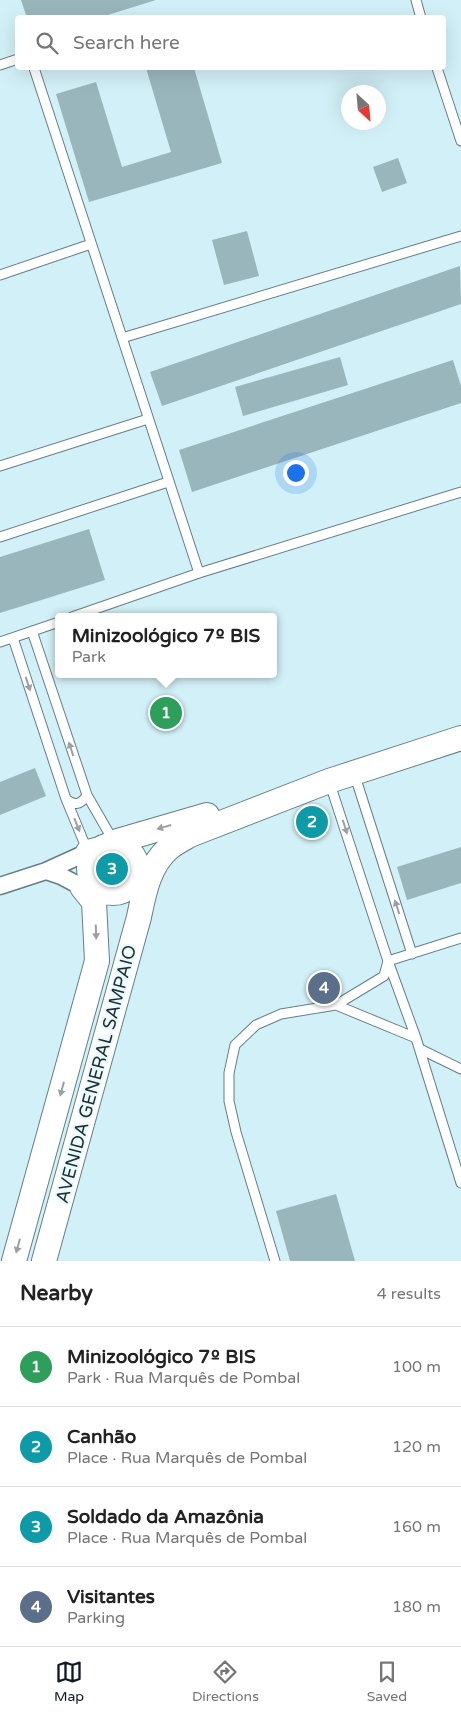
<!DOCTYPE html>
<meta charset="utf-8">
<style>
:root{--surface:#fff;--page:#f2f2f2;--text:#222;--muted:#767676;--line:#e0e0e0;--accent:#111827}
body{margin:0;font-family:"Varela Round",sans-serif;background:var(--page);color:var(--text)}
.compass{position:absolute;left:341px;top:85px;width:45px;height:45px;border-radius:50%;background:var(--surface);box-shadow:0 5px 20px #0002;rotate:154deg}
.you{position:absolute;left:295px;top:472px;width:18px;height:18px;margin:-12px;border:4px solid #fff;border-radius:50%;background:#1a73e8;box-shadow:0 0 0 8px #1a73e833}
.badge{display:grid;place-items:center;width:32px;height:32px;border-radius:50%;background:var(--accent);color:#fff;font-size:16px;font-weight:700}
.pin{position:absolute;translate:-50% -50%;border:2px solid #fff;box-shadow:0 1px 5px #0006}
.popup{position:absolute;left:55px;top:613px;width:222px;height:65px;box-sizing:border-box;display:grid;place-content:center;border-radius:5px;background:var(--surface);filter:drop-shadow(0 1px 4px #0005);font-size:16px;white-space:nowrap;color:var(--muted)}
.popup b{font-size:19px;color:var(--text)}
.popup::after{content:'';position:absolute;left:50%;top:100%;margin-left:-10px;border:10px solid transparent;border-top-color:var(--surface)}
.list{margin:0;padding:0;list-style:none}
h2{display:flex;justify-content:space-between;align-items:center;height:65px;margin:0;padding:0 20px;font-size:21px}
h2 small{font-size:16px;font-weight:400;color:var(--muted)}
.list li{display:grid;grid-template-columns:32px 1fr auto;gap:15px;align-items:center;box-sizing:border-box;height:80px;padding:0 20px;border-top:1px solid var(--line)}
.list b{display:block;font-size:19px;white-space:nowrap}
.list p{margin:0;font-size:16px;white-space:nowrap;color:var(--muted)}
.list em{font-size:16px;font-style:normal;color:var(--muted)}
.icon{flex:none;width:28px;height:28px;fill:none;stroke:currentColor;stroke-width:2;stroke-linecap:round;stroke-linejoin:round}
.map{position:relative;flex:none;width:461px;height:1261px;overflow:hidden}
.search{position:absolute;background:var(--surface);box-shadow:0 5px 20px #0002;left:15px;right:15px;top:15px;height:55px;display:flex;align-items:center;gap:12px;box-sizing:border-box;padding:0 18px;border-radius:5px;color:var(--muted);font-size:19px}
.sheet{height:385px;background:var(--surface)}
nav{display:flex;justify-content:space-around;align-items:center;box-sizing:border-box;height:70px;border-top:1px solid var(--line);background:var(--surface);font-size:14px;color:var(--muted)}
nav a{display:grid;justify-items:center;gap:2px}
nav .on{color:var(--accent)}
.map>svg:first-child{display:block}
.building{fill:#9ab6bd}
.lines{fill:none;stroke-linecap:round;stroke-linejoin:round}
.lane-casing{stroke:#657f86;stroke-width:11}
.street-casing{stroke:#657f86;stroke-width:19}
.secondary-casing{stroke:#657f86;stroke-width:26}
.lane{stroke:#fff;stroke-width:9}
.street{stroke:#fff;stroke-width:16}
.secondary{stroke:#fff;stroke-width:24}
.oneway{fill:#9ca0a2}
.labels{text-anchor:middle;stroke-width:4.5;stroke-linejoin:round;paint-order:stroke}
.street-label{font-size:18px;fill:#222d30;stroke:#e9faff}
</style>
<div class="map">
<svg width="461" height="1261" viewBox="0 0 461 1261">
<rect width="100%" height="100%" fill="#d2f0f7"/>
<path class="building" d="M21,0H156L98,18H27Z
M146,68H194L222,163L89,202L56,94L96,82L122,167L171,152Z
M398,158L407,183L382,192L373,167Z
M247,231L259,276L224,285L212,240Z
M460,266L461,304L162,406L150,372Z
M340,357L348,385L243,416L235,387Z
M453,360L461,386V403L192,492L179,450Z
M89,529L105,580L0,613V557Z
M35,768L46,796L0,815V782Z
M461,847V883L407,900L397,867Z
M336,1194L355,1261H290L276,1211Z"/>
<g class="lines">
<g class="lane-casing">
<path id="lane" d="M416,0L421,18
M0,65L18,59
M34,68L199,573
M437,68L461,141
M0,275L91,244
M122,338L461,236
M0,466L148,419
M0,537L168,482
M72,617L199,573L461,492
M32,631L87,795L114,842
M13,638L66,799L88,852
M0,642L59,622
M354,773L412,954
M329,781L388,961L416,1038L461,1183
M66,799C74,806 81,805 87,795
M388,961L461,938
M336,1005L416,1038
M420,1049L461,1069
M275,1261L236,1132L229,1101V1073L235,1045L256,1025L281,1014L336,1005L384,976L388,961"/>
</g>
<g class="street-casing">
<path id="street" d="M46,871L61,876L82,887
M0,886L46,871L88,852"/>
</g>
<g class="secondary-casing">
<path id="secondary" d="M89 869a24 24 0 1 1 48 0a24 24 0 1 1-48 0Z
M91,861L88,852L103,848L114,842L207,815
M14,1261L97,961L94,902L82,887
M44,1261L139,917C144,893 149,865 169,848C175,843 183,839 190,835L329,781L461,738"/>
</g>
<use href="#lane" class="lane"/>
<use href="#street" class="street"/>
<use href="#secondary" class="secondary"/>
</g>
<defs><path id="oneway-solid" d="M-6-.8H1V-3.2L6.5 0L1 3.2V.8H-6Z" transform="scale(1.25)"/></defs>
<g class="oneway">
<use href="#oneway-solid" transform="translate(28 684) rotate(72)"/>
<use href="#oneway-solid" transform="translate(71 749) rotate(-108)"/>
<use href="#oneway-solid" transform="translate(77 825) rotate(68)"/>
<use href="#oneway-solid" transform="translate(164 827) rotate(164)"/>
<use href="#oneway-solid" transform="translate(345 827) rotate(72)"/>
<use href="#oneway-solid" transform="translate(397 907) rotate(-108)"/>
<use href="#oneway-solid" transform="translate(96 932) rotate(88)"/>
<use href="#oneway-solid" transform="translate(62 1089) rotate(105)"/>
<use href="#oneway-solid" transform="translate(18 1246) rotate(105)"/>
</g>
<g class="labels">
<g class="street-label">
<text transform="translate(96 1074) rotate(-75)" y="6">AVENIDA GENERAL SAMPAIO</text>
</g>
</g>
</svg>
<svg class="compass" viewBox="-18 -18 36 36"><path d="M0-13l5 13h-10z" fill="#e53935"/><path d="M0 13l5-13h-10z" fill="#767676"/></svg>
<div class="you"></div>
<div class="pin badge" style="left:166px;top:713px;background:#2e9e5b">1</div>
<div class="popup"><b>Minizoológico 7º BIS</b>Park</div>
<div class="pin badge" style="left:312px;top:822px;background:#0f9aa8">2</div>
<div class="pin badge" style="left:112px;top:869px;background:#0f9aa8">3</div>
<div class="pin badge" style="left:324px;top:988px;background:#5c6f8a">4</div>
<div class="search"><svg class="icon" aria-label="search" viewBox="0 0 24 24"><circle cx="10" cy="10" r="6"/><path d="M15 15l6 6"/></svg>Search here</div>
</div>
<section class="sheet">
<h2>Nearby<small>4 results</small></h2>
<ul class="list">
<li><span class="badge" style="background:#2e9e5b">1</span><div><b>Minizoológico 7º BIS</b><p>Park · Rua Marquês de Pombal</p></div><em>100 m</em></li>
<li><span class="badge" style="background:#0f9aa8">2</span><div><b>Canhão</b><p>Place · Rua Marquês de Pombal</p></div><em>120 m</em></li>
<li><span class="badge" style="background:#0f9aa8">3</span><div><b>Soldado da Amazônia</b><p>Place · Rua Marquês de Pombal</p></div><em>160 m</em></li>
<li><span class="badge" style="background:#5c6f8a">4</span><div><b>Visitantes</b><p>Parking</p></div><em>180 m</em></li>
</ul>
</section>
<nav>
<a class="on"><svg class="icon" aria-label="map" viewBox="0 0 24 24"><path d="M3 6l6-2 6 2 6-2v14l-6 2-6-2-6 2zM9 4v14M15 6v14"/></svg>Map</a>
<a><svg class="icon" aria-label="directions" viewBox="0 0 24 24"><path d="M12 3l9 9-9 9-9-9zM9 14v-3h6M13 9l2 2-2 2"/></svg>Directions</a>
<a><svg class="icon" aria-label="saved" viewBox="0 0 24 24"><path d="M7 4h10v16l-5-4-5 4z"/></svg>Saved</a>
</nav>
